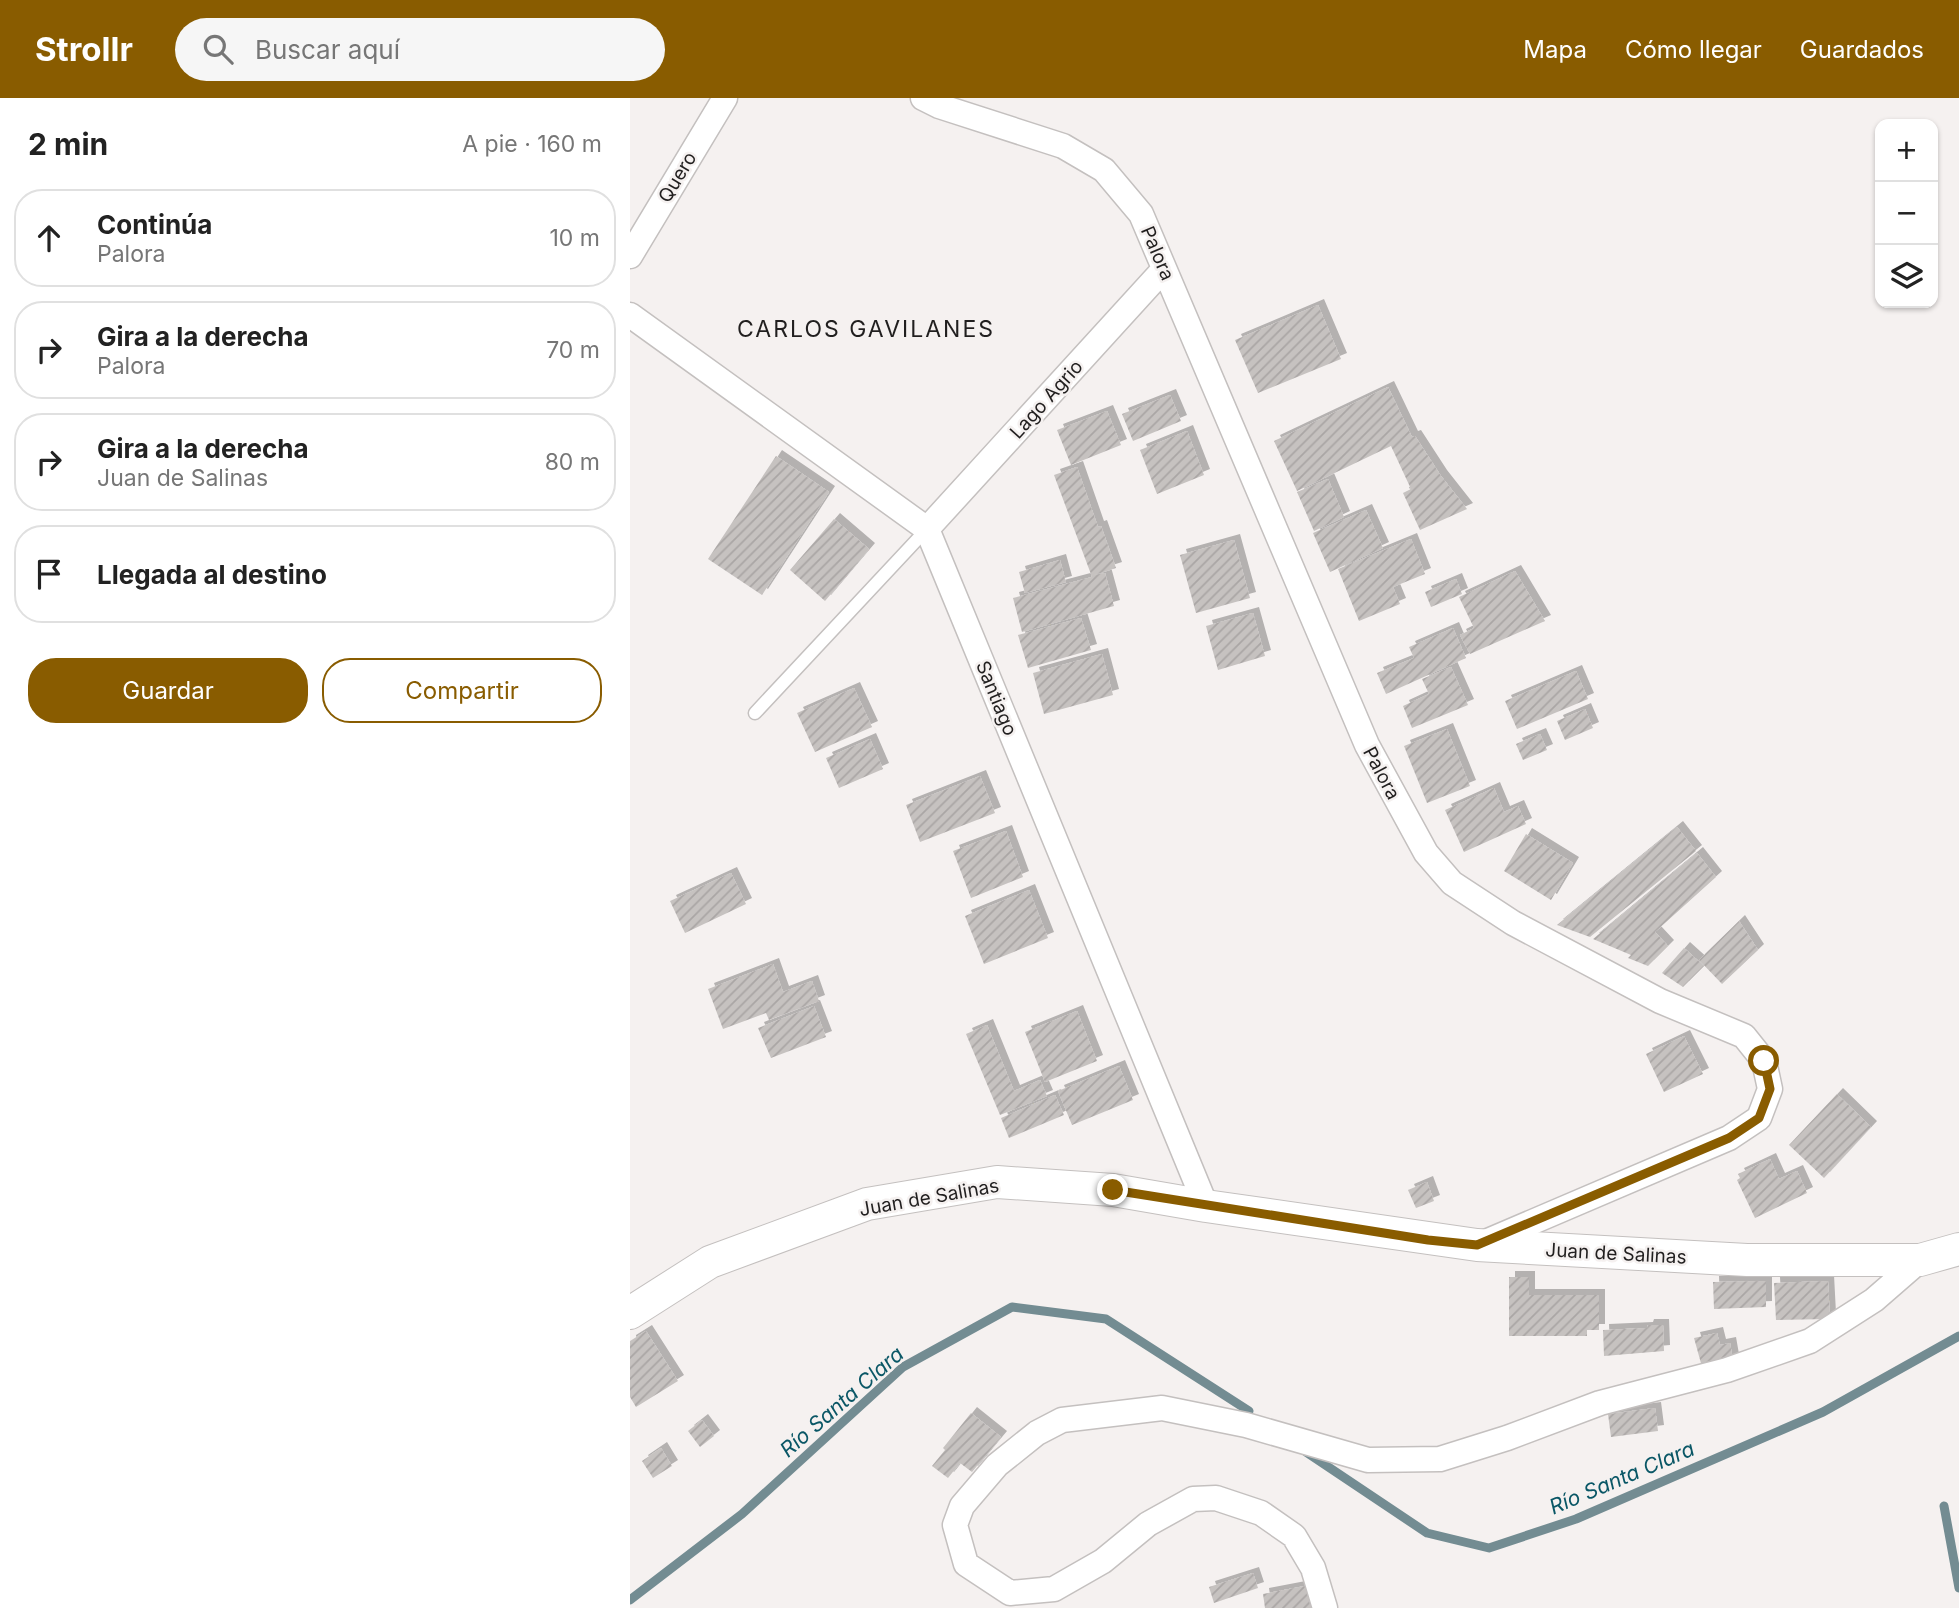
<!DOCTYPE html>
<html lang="es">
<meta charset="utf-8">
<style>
:root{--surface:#fff;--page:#f6f6f6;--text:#222;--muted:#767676;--line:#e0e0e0;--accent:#895c00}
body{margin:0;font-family:Inter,sans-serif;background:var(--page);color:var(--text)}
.controls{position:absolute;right:21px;top:21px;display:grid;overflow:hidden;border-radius:14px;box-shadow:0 2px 5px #0004}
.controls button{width:63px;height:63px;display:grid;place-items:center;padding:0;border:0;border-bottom:2px solid var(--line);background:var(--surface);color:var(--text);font:35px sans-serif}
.stop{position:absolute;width:21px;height:21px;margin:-16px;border:5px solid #895c00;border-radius:50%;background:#fff}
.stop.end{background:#895c00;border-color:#fff;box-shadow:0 2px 7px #0008}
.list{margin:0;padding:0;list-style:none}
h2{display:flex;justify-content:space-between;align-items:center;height:91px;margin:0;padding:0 28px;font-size:30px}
h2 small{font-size:23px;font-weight:400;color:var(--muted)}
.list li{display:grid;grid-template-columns:46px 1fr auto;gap:21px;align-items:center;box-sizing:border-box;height:98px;margin:0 14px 14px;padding:0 14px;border:2px solid var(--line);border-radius:28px}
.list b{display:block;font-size:26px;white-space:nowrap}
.list p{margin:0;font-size:23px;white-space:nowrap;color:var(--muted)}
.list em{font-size:23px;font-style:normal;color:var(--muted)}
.actions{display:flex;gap:14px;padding:21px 28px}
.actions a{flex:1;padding:16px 0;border:2px solid var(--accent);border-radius:28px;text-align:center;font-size:24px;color:var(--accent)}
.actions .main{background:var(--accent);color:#fff}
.icon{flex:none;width:38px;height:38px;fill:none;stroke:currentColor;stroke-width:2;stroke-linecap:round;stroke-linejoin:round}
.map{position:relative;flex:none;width:1329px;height:1510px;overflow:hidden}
header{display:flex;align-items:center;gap:42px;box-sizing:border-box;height:98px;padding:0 35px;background:var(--accent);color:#fff}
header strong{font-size:33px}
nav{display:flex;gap:38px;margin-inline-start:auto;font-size:24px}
.search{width:490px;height:63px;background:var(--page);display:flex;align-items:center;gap:18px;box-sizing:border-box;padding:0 24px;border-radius:38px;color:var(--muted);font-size:26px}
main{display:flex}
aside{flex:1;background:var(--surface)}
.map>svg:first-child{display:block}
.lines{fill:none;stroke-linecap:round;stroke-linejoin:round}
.stream{stroke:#738c92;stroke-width:9}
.building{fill:url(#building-hatch);filter:url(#shadow)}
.service-casing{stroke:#c4c0bf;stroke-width:15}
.minor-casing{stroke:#c4c0bf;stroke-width:27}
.tertiary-casing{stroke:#c4c0bf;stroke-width:34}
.service{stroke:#fff;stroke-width:12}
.minor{stroke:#fff;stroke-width:24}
.tertiary{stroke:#fff;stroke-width:32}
.route{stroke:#895c00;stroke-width:9}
.labels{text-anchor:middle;stroke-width:5;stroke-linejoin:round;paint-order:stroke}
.street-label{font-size:19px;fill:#211f1f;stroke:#f5f1f0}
.water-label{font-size:21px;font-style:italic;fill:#0a5766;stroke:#f5f1f0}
.quarter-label{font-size:23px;letter-spacing:2px;fill:#211f1f;stroke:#f5f1f0}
</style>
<header>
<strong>Strollr</strong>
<div class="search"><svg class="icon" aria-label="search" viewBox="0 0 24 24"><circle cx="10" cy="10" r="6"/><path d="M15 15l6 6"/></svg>Buscar aquí</div>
<nav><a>Mapa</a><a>Cómo llegar</a><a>Guardados</a></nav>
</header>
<main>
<aside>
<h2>2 min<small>A pie · 160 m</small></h2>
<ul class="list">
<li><svg class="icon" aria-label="ahead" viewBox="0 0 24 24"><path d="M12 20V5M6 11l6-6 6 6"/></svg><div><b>Continúa</b><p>Palora</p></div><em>10 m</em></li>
<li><svg class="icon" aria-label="right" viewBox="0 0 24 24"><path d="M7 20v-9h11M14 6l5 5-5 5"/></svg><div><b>Gira a la derecha</b><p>Palora</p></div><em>70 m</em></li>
<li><svg class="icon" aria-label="right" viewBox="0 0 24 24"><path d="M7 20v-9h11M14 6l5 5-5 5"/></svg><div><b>Gira a la derecha</b><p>Juan de Salinas</p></div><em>80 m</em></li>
<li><svg class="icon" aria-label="arrive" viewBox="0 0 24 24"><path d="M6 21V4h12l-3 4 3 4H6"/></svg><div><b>Llegada al destino</b></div></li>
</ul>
<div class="actions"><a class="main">Guardar</a><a>Compartir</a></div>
</aside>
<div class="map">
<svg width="1329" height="1510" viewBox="0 0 1329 1510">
<defs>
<pattern id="building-hatch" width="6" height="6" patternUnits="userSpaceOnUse" patternTransform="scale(1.75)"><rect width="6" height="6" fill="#c6c2c0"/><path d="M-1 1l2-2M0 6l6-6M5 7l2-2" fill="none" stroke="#aaa6a5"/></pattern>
<filter id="shadow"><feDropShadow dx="6" dy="-6" stdDeviation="0" flood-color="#0004"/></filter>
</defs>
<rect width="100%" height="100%" fill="#f5f1f0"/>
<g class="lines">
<path class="stream" d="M676,1354L797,1435L859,1450L946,1421L1193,1314L1329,1238
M1314,1408L1329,1490
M0,1502L112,1416L273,1269L382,1209L476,1221L619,1313"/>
</g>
<path class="building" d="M688,207L711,261L628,295L605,242Z
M758,289L782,339L785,338L811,378L837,411L790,432L773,395L781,391L761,348L667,393L644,343Z
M540,297L551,323L503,343L492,316Z
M477,313L491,347L441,367L427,332Z
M557,333L574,377L527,396L510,352Z
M146,358L199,394L132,497L78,461Z
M447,369L468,429L471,428L486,470L464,477L475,475L484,508L392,534L383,500L462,479L424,377Z
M698,381L714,419L684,433L667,394Z
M736,412L753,450L700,474L683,435Z
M204,421L239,451L195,503L160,472Z
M781,441L795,476L763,489L770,506L729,523L708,471Z
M604,442L620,500L566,515L550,457Z
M430,462L436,484L395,495L389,474Z
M885,473L915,523L840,556L830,537L844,530L829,499Z
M826,481L832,496L801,509L795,494Z
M623,515L635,558L588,572L576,528Z
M451,520L461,552L398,570L388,537Z
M823,530L836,560L756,596L747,575L784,560L779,549Z
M472,556L483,597L414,616L403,575Z
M821,569L838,607L782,630L773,608L799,596L792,581Z
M946,573L958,601L887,631L875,603Z
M224,590L242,629L185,654L167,615Z
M955,611L963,630L935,642L927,623Z
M817,631L840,688L797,705L774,648Z
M910,636L917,652L893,662L886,646Z
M240,641L253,671L209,690L196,660Z
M350,678L365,715L290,744L276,707Z
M864,690L874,714L888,708L896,726L834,754L815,712Z
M1047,729L1066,753L960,839L927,827Z
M376,733L393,779L341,800L323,753Z
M896,736L943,765L921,802L874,773Z
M1067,755L1086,779L1025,834L1038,848L1018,868L998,860L1001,857L963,841Z
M101,775L116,806L55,835L40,803Z
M399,792L418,840L354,866L335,818Z
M1109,823L1128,852L1092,886L1069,862Z
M1054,850L1074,868L1053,889L1032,875Z
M143,866L153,894L182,883L189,903L139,922L136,915L93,931L78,891Z
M184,908L196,939L141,960L128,930Z
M447,913L467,963L415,984L395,934Z
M357,927L384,993L410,982L417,998L370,1017L336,936Z
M1054,938L1073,976L1034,994L1016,956Z
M489,968L503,1002L442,1027L428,993Z
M1207,996L1241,1029L1194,1080L1159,1047Z
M425,997L434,1017L379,1040L371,1020Z
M1140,1061L1149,1081L1167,1073L1177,1095L1125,1120L1107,1082L1110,1080L1108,1076Z
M797,1084L804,1103L786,1110L778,1092Z
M879,1179H899V1197H969V1232H957V1238H879Z
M1136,1183V1209L1084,1211L1083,1184Z
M1198,1183L1200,1221L1146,1222L1144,1185Z
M1018,1227H1033L1034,1253L974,1258L973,1232L1017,1230Z
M16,1233L48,1283L6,1309L0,1299V1243Z
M1087,1235L1090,1247L1100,1245L1103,1262L1072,1269L1064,1240Z
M1025,1310L1028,1333L981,1339L978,1316Z
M341,1315L371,1339L342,1374L330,1365L318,1380L302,1368L315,1352L313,1350Z
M72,1322L84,1338L70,1349L58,1333Z
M31,1350L42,1368L23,1380L12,1363Z
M623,1475L628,1490L584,1505L579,1489Z
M680,1487L684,1510H635L633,1496Z"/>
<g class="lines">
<g class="service-casing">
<path id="service" d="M125,615L297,431"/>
</g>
<g class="minor-casing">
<path id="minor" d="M293,0L309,8L433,48L474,72L511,116L737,647L796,755L822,785L883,825L1030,903L1114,938L1134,963L1140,991L1129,1020L1099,1040L851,1146
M0,158L95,0
M0,217L297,431L576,1108
M297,431L534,171
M695,1510L683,1470L664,1438L631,1415L586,1400L563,1401L518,1426L473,1463L424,1491L380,1495L336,1466L325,1427L332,1408L367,1367L407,1335L432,1322L532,1310L616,1327L738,1362L810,1361L877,1340L970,1305L1097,1272L1180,1243L1244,1202L1290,1162"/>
</g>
<g class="tertiary-casing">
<path id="tertiary" d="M0,1215L80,1164L237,1106L367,1084L483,1092L576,1108L847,1147L1117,1162H1290L1329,1151"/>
</g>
<use href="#service" class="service"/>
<use href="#minor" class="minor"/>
<use href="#tertiary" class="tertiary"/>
</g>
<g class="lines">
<path class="route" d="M483,1092L798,1142L847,1147L1099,1040L1129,1020L1140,991L1134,963"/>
</g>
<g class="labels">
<g class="street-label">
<text transform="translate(47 79) rotate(-59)" y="7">Quero</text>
<text transform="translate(528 155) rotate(67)" y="7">Palora</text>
<text transform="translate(416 301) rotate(-48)" y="7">Lago Agrio</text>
<text transform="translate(367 600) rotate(68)" y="7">Santiago</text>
<text transform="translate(752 675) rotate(62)" y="7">Palora</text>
<text transform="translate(299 1099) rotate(-10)" y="7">Juan de Salinas</text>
<text transform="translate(986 1155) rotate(3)" y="7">Juan de Salinas</text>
</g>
<g class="water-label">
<text transform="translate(212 1304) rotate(-41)" y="7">Río Santa Clara</text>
<text transform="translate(992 1380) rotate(-23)" y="7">Río Santa Clara</text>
</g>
<g class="quarter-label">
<text x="236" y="239">CARLOS GAVILANES</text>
</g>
</g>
</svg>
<div class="controls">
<button>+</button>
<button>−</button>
<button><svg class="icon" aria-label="layers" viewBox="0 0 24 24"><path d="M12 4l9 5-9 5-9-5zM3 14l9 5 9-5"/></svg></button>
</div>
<div class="stop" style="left:1134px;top:963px"></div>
<div class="stop end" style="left:483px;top:1092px"></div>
</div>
</main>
